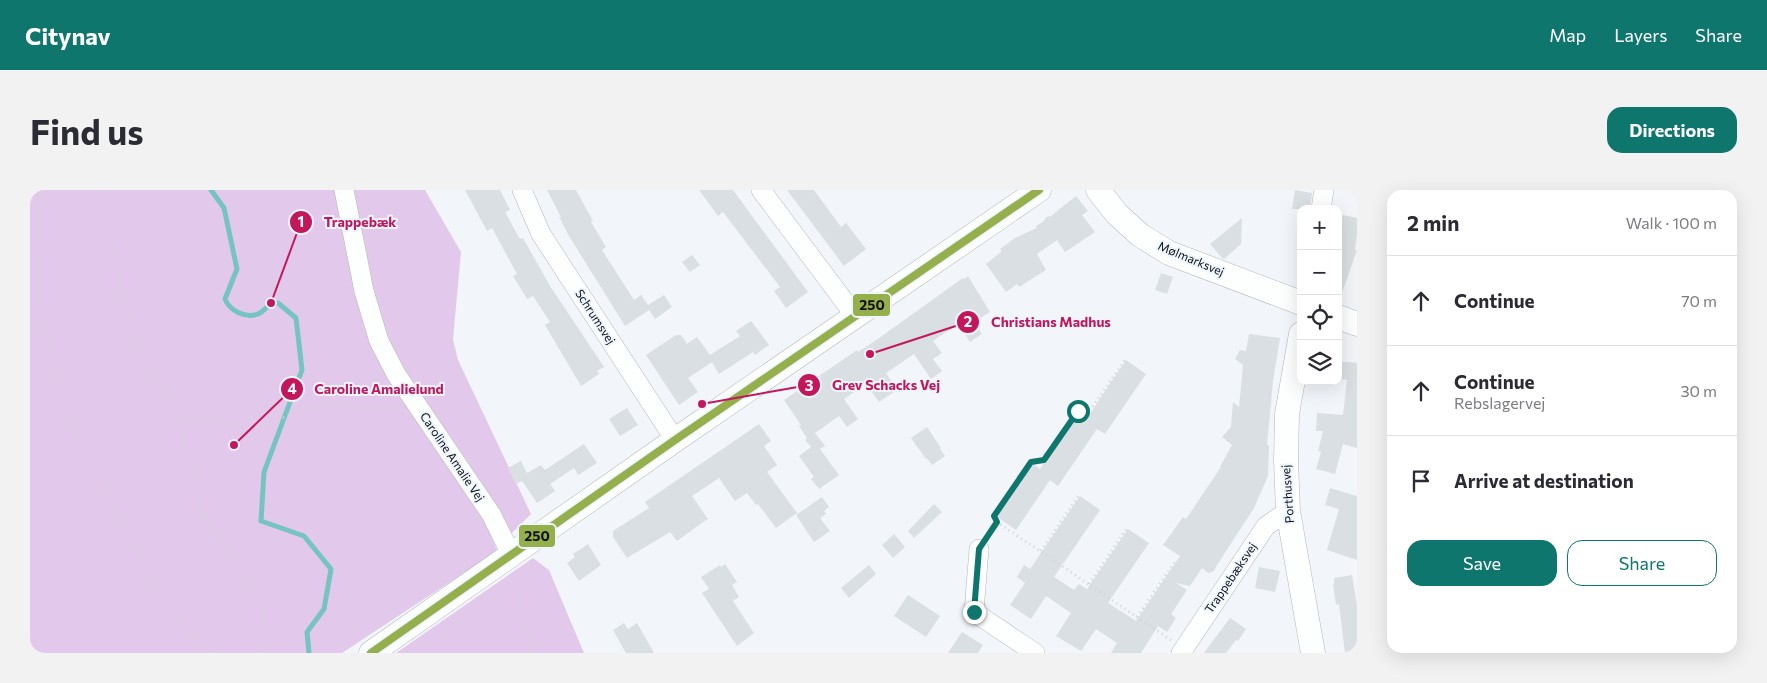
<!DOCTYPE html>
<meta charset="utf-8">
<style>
:root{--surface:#fff;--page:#f2f2f3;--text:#2b2b33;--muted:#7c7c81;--line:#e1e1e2;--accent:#0f766e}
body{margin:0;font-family:Commissioner,sans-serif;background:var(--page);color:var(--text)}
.controls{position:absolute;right:15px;top:15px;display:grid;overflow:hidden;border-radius:10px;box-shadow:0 5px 20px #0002}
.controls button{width:45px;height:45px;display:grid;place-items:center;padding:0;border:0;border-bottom:1px solid var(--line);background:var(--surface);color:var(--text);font:25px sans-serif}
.stop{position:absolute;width:15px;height:15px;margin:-11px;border:4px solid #0f766e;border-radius:50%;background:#fff}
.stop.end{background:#0f766e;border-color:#fff;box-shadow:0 1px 5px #0008}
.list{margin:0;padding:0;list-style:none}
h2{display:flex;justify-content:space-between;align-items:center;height:65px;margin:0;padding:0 20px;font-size:21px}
h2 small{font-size:16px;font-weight:400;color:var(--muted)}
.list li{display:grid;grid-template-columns:32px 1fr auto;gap:15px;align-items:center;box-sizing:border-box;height:90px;padding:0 20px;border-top:1px solid var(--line)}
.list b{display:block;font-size:19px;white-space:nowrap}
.list p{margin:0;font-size:16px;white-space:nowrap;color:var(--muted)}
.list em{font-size:16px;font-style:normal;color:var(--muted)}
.actions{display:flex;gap:10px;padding:15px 20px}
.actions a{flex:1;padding:11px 0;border:1px solid var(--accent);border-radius:15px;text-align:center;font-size:18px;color:var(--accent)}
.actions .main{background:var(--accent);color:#fff}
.icon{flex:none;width:28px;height:28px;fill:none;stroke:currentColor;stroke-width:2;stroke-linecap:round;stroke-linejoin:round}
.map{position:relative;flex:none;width:1327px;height:463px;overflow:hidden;border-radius:15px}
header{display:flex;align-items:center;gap:30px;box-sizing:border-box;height:70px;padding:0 25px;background:var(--accent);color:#fff}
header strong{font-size:24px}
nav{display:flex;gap:28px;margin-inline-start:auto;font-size:18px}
.intro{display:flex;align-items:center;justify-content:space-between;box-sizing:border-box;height:120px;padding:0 30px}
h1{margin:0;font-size:35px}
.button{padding:12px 22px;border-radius:15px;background:var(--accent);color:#fff;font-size:18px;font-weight:700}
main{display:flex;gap:30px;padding:0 30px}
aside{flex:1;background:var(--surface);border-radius:15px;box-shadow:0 5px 20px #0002}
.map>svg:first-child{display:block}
.forest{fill:#e2c9ec}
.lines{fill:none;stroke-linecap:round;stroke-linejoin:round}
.stream{stroke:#76c4c2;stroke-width:5}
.building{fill:#dadfe3}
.minor-casing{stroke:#b4b7bb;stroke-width:20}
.tertiary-casing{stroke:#b4b7bb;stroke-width:25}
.path{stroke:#d3d4d5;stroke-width:3;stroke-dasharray:1 4;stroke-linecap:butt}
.minor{stroke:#fdfefe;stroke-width:19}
.tertiary{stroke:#fdfefe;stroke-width:24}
.bus-1-casing{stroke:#eff5fd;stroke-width:11}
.bus-1{stroke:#95af4d;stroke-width:8}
.route{stroke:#0f766e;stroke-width:6}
.labels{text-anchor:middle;stroke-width:4;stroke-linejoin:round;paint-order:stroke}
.street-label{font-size:12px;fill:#0d1014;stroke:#eff5fd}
.leader{fill:none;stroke:#c2185b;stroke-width:2}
.callout-dot{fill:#c2185b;stroke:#eff5fd;stroke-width:2}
.mark-label{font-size:15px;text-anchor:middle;font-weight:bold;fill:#fff}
.callout-label{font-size:14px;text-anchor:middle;font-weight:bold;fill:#c2185b;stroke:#eff5fd;stroke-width:4;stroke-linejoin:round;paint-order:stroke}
.line-badge{stroke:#eff5fd;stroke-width:2}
.pale-badge-label{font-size:14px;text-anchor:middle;font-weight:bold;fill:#111}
</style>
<header>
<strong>Citynav</strong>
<nav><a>Map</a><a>Layers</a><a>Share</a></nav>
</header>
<div class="intro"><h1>Find us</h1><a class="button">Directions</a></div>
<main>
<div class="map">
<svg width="1327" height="463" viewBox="0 0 1327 463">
<rect width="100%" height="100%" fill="#f2f6fa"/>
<path class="forest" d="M0,0H305L325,105L344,158L454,325L467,361L312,463H0Z
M320,0H395L431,62L423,149L428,170L501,324L478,347L371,182L340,100Z
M503,368L519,380L554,463H366Z"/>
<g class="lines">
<path class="stream" d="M181,0L194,18L207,79L195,109C199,120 215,129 228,124C237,120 236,113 248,113L266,128L272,180L234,282L231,331L274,346L301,379L294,419L277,442L279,463"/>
</g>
<path class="building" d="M435,0H470L480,20L475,22L487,44L490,49L493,48L520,96L574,177L567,181L569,184L551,196L515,135L520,132L503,106L497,109L483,86L487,84L462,38L457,41Z
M517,0H546L563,31L561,32L576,57L572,60L604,110L611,105L618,115L634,105L642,117L625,129L619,120L595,136L539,46L529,27H531Z
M669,0H703L778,102L756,118L744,101L750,97L693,22L688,26Z
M757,0H784L811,37L816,33L836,59L814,76Z
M1265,0L1282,3L1280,19H1262Z
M1046,6L1058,21L1052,25L1065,42L1035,62L1027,50L1007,64L1016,80L989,97L987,94L976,102L956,74L972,61L970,59L985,48L1007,38L1006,36L1014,31L1016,27L1021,26Z
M1308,24L1327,28V46L1325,60H1327L1310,109H1308Z
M1212,28L1211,54L1194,69L1192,68L1180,54Z
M662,65L670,75L660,82L652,72Z
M1131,83L1143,87L1137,104L1125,100Z
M938,86L960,122L944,132L952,144L940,152L928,134L903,151L912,163L903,169L912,181L901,189L884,164L856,183L867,200L849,212L836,194L814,209L828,229L817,237L809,226L785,243L795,256L790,259L809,285L789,299L781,289L784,287L769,266L781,257L775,250L777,248L769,236L771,235L754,210L827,160L828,162L845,151L933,88L934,89Z
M721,131L739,155L725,165L723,162L689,184L682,172L658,188L668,202L649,215L616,165L646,145H651L657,154L667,147L680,165L710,146L706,141Z
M1219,144L1250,148L1243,191L1237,255H1239L1238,286L1224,318L1187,375L1184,381L1178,383L1172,378L1160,396L1146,393L1157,400L1141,424L1146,428L1137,442L1128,436L1111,463H1081L1087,453L1066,439L1051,461L1026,446L1041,423L1016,406L1001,429L980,415L995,393L987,387L994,375L1000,379L1050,306L1070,320L1024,387L1044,400L1049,394L1057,399L1098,339L1119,353L1078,413L1106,431L1150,366L1133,355L1153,327L1156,329L1191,277H1190L1202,255L1192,247L1201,237L1203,212L1209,217L1213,175L1205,169L1210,160L1216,161Z
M1096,170L1116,184L1075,244L1067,239L1028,296L1020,290L986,340L966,326L1002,273L1010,279L1048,222L1057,228Z
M1308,171L1327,173V258L1313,254L1305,284L1286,279L1291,262L1288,261L1293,241H1286L1287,223L1313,225L1317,190L1308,189Z
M597,218L608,235L590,246L579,229Z
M729,234L741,251L734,256L747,275L737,282L767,323L746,338L728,314L726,315L717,303L705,311L689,288L662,306L678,329L676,330L647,351L640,342L597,368L583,347V341L619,318L615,312Z
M897,237L911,258L910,259L915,266L902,275L897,268L896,269L881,248Z
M554,254L567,273L548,285L544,278L520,294L525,301L507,313L492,291L486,294L478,278L491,271L497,283L511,275L515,280Z
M1300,298L1327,306V370L1297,360L1309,319L1295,315Z
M792,307L799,317L794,321L796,324L790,328L800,341L784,352L766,325Z
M904,314L912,322L884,348L878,341Z
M864,344L875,357L863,368L852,355Z
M558,354L571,375L549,391L537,373L545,367L543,364Z
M695,374L707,392L702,395L709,407L703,411L724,443L707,456L672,403L679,399L671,387L690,375L691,377Z
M839,375L846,384L819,408L811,398Z
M1229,377L1250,381L1245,402L1225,398Z
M1322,385L1327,415V463H1315L1309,414L1306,415L1303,394H1304V388Z
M878,405L910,426L896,447L864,426Z
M1200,428L1216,439L1208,451L1206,450L1196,463H1174Z
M594,433L598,439L607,433L624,463H596L583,440Z
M932,442L953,455L948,463H918Z"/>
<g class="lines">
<g class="minor-casing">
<path id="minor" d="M314,0L334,101L349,151L366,184L461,324L481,364
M492,0L511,44L645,250
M731,0L826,127
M1291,19L1294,0
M949,359L944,422L1005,463
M1151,463L1236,336L1258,321"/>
</g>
<g class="tertiary-casing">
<path id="tertiary" d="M1068,0L1087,24L1110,45L1139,63L1271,113
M1308,127L1327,134
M1271,144L1257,224L1256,271L1258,321L1283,463
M341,463L645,250L1009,0"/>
</g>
<path class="path" d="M11,0V104L22,175L39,229L96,331L123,397L139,422L182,463
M78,0L81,49L87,84L102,138L119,174L151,231L173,320L181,336L222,397L235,422L237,434L230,463
M151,231L176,229L219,238L230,237L283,216L310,214L371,220
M967,332L965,326L1001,272L1014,270L1048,221L1061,219L1095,170
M958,345L967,332L1141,450
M1011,361L1049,305
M481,387L504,463
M1059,394L1097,338
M1107,427L1146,370"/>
<use href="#minor" class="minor"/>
<use href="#tertiary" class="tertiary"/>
<g class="bus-1-casing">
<path id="bus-1" d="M341,463L645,250L1009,0"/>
</g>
<use href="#bus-1" class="bus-1"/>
</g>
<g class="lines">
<path class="route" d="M944,422L949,359L967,332L964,326L1001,272L1014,270L1048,221"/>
</g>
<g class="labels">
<g class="street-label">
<text transform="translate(1161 69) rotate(23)" y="4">Mølmarksvej</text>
<text transform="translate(565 127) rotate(57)" y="4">Schrumsvej</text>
<text transform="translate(422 267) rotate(56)" y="4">Caroline Amalie Vej</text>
<text transform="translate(1258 304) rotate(-94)" y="4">Porthusvej</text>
<text transform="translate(1201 388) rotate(-56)" y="4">Trappebæksvej</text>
</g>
</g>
<path class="leader" d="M241 113L271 32M840 164L938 132M672 214L779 195M204 255L262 199"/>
<g class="callout-dot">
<circle cx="241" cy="113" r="5"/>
<circle cx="840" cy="164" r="5"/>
<circle cx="672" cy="214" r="5"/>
<circle cx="204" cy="255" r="5"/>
<circle cx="271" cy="32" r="12"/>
<circle cx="938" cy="132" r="12"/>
<circle cx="779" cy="195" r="12"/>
<circle cx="262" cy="199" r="12"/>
</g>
<g class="mark-label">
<text x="271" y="37">1</text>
<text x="938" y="137">2</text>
<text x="779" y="201">3</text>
<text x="262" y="204">4</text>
</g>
<g class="callout-label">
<text x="330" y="37">Trappebæk</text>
<text x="1021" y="137">Christians Madhus</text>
<text x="856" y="200">Grev Schacks Vej</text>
<text x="349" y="204">Caroline Amalielund</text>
</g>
<g class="line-badge">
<rect x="822" y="103" width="39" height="24" rx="5" fill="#95af4d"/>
<rect x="488" y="334" width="38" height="24" rx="5" fill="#95af4d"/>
</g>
<g class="pale-badge-label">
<text x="842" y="120">250</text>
<text x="507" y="351">250</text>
</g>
</svg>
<div class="controls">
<button>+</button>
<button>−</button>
<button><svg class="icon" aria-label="locate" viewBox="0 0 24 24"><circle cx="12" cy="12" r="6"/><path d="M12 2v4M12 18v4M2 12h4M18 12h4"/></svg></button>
<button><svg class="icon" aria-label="layers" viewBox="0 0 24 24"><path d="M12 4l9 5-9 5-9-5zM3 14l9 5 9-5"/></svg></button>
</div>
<div class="stop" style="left:1048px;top:221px"></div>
<div class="stop end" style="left:944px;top:422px"></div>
</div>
<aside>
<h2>2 min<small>Walk · 100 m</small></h2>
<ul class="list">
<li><svg class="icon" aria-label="ahead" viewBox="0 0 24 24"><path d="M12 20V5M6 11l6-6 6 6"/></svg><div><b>Continue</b></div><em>70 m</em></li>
<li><svg class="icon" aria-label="ahead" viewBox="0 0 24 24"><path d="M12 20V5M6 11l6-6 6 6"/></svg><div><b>Continue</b><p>Rebslagervej</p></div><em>30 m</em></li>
<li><svg class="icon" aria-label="arrive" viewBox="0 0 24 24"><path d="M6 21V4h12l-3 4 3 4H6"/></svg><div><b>Arrive at destination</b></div></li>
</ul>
<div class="actions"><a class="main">Save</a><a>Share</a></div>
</aside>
</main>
